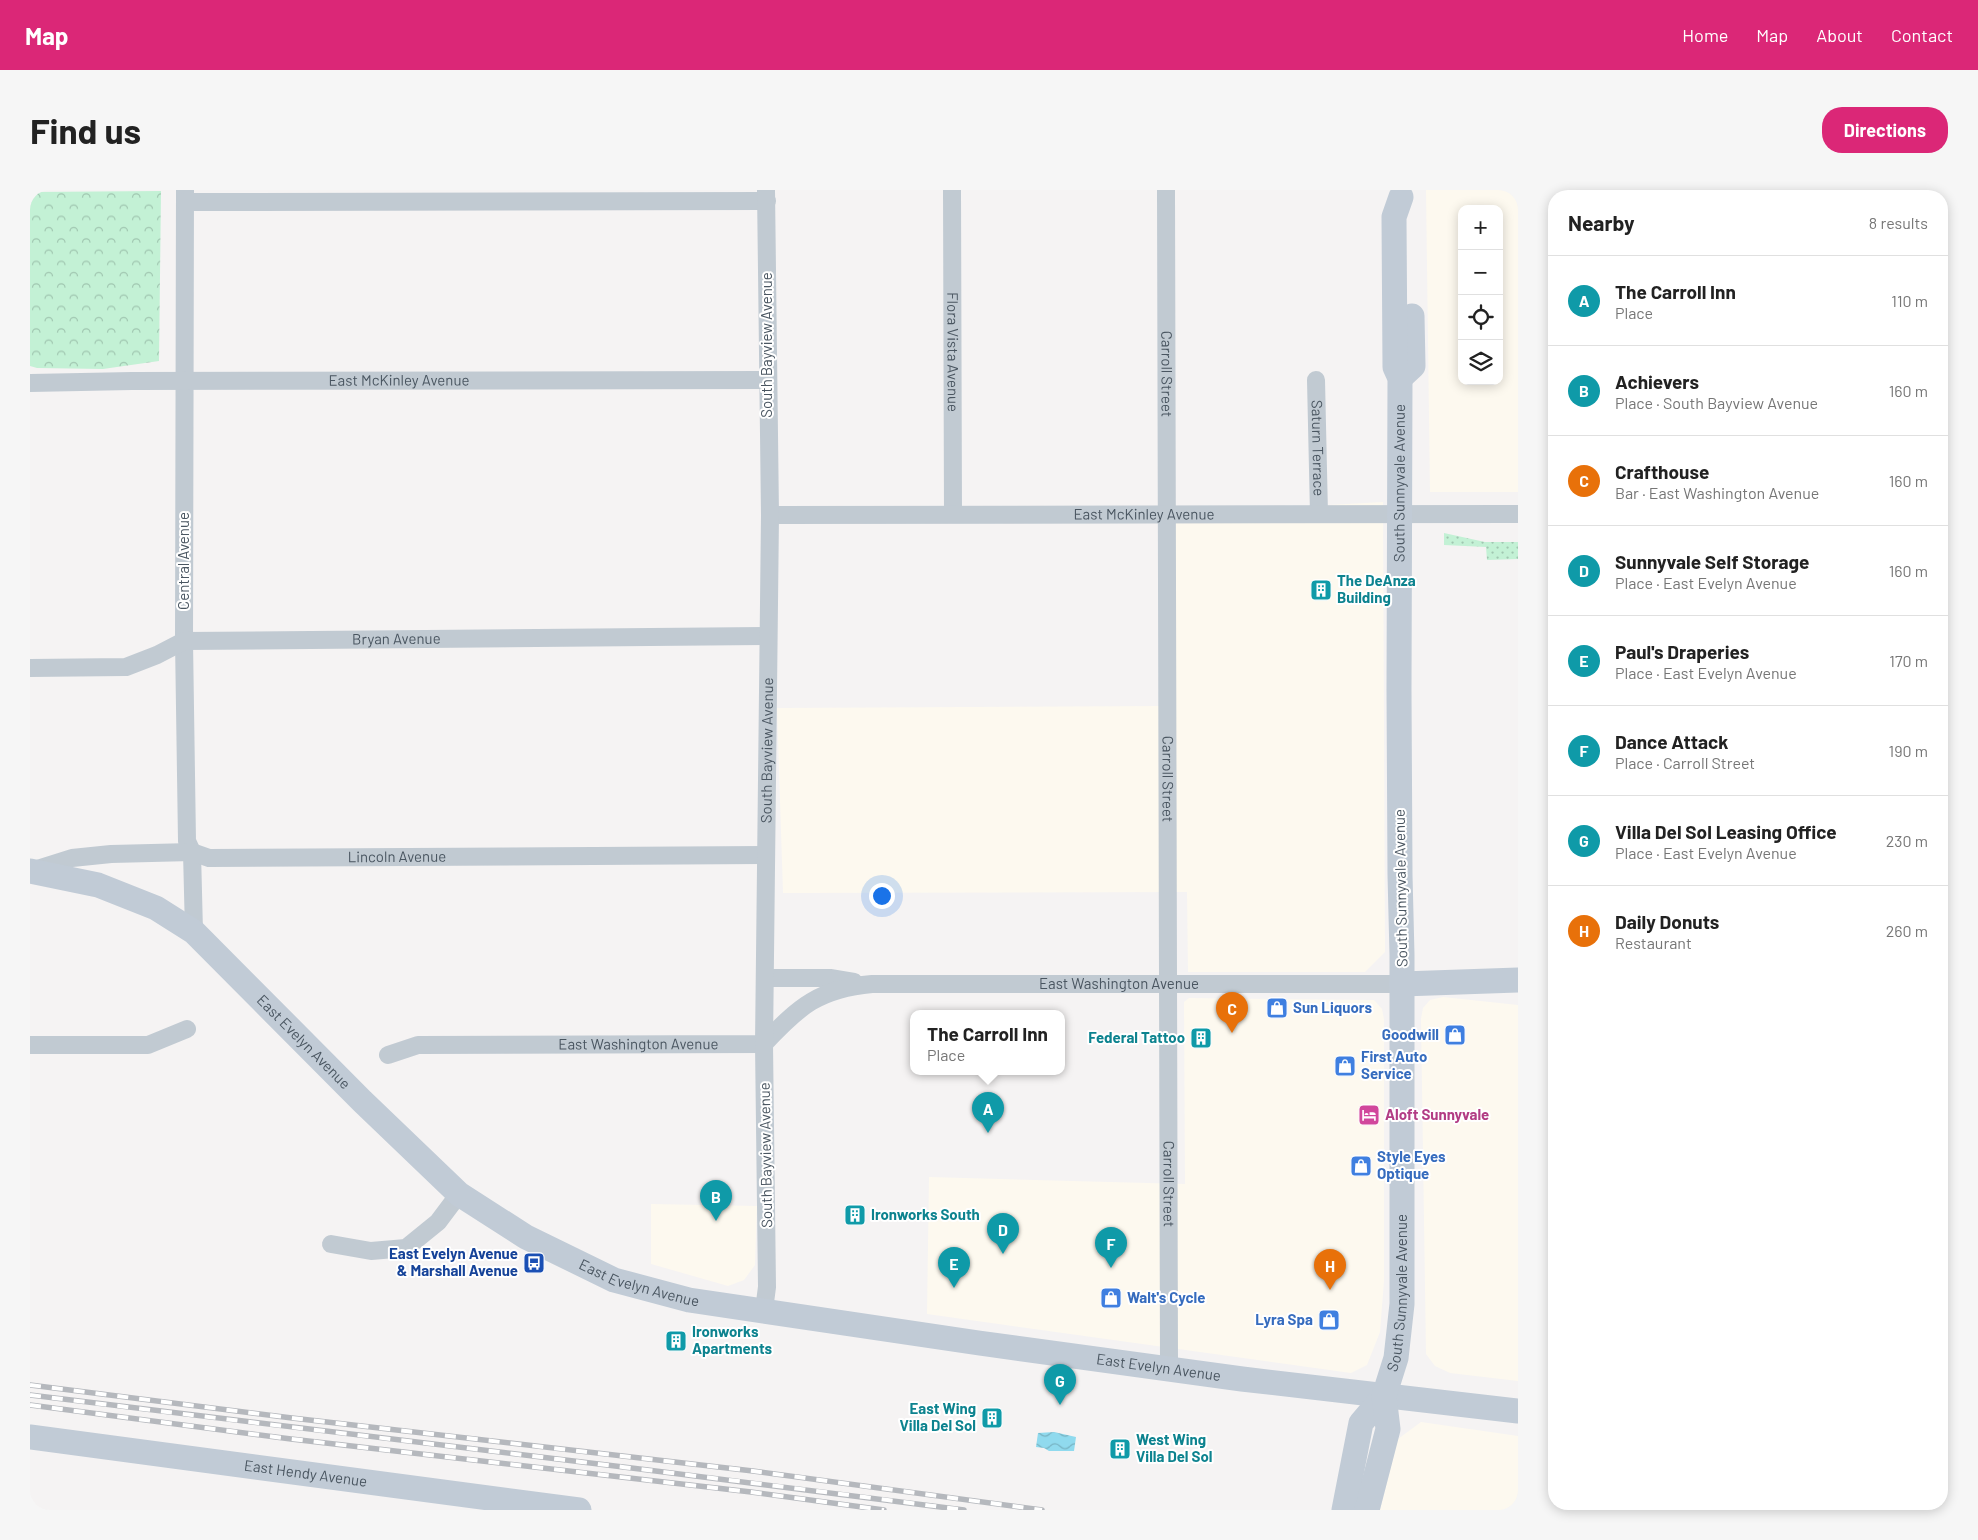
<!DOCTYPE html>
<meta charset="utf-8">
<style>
:root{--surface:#fff;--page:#f6f6f6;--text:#222;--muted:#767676;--line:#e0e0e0;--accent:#db2777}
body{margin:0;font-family:Barlow,sans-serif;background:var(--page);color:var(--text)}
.controls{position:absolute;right:15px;top:15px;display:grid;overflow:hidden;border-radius:10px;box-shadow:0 2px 12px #0003}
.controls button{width:45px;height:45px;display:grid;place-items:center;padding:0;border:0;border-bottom:1px solid var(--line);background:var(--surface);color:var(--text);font:25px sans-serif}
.you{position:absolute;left:851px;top:705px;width:18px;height:18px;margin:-12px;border:4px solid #fff;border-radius:50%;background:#1a73e8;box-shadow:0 0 0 8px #1a73e833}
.badge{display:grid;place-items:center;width:32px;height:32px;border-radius:50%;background:var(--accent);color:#fff;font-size:16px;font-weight:700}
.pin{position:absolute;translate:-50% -41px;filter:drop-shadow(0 1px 2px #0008)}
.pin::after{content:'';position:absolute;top:26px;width:18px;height:15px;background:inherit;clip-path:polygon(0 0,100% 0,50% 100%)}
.popup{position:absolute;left:880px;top:820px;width:155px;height:65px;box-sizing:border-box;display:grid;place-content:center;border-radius:10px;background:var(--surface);filter:drop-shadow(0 1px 4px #0005);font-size:16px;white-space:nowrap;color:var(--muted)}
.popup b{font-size:19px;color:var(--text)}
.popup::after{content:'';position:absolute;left:50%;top:100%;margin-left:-10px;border:10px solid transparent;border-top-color:var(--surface)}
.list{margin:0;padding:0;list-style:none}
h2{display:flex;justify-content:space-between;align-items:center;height:65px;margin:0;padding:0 20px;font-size:21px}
h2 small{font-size:16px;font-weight:400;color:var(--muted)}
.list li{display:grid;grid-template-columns:32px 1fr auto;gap:15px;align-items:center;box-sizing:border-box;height:90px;padding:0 20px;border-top:1px solid var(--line)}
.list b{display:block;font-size:19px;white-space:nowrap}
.list p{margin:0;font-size:16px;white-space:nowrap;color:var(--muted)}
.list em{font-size:16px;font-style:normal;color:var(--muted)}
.icon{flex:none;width:28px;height:28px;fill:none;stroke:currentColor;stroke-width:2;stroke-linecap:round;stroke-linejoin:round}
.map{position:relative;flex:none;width:1488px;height:1320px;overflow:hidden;border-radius:20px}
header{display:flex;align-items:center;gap:30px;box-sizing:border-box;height:70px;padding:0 25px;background:var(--accent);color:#fff}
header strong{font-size:24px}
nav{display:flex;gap:28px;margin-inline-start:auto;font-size:18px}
.intro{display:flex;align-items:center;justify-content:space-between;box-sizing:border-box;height:120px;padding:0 30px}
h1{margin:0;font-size:35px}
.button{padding:12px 22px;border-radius:20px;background:var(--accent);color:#fff;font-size:18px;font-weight:700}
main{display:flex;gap:30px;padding:0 30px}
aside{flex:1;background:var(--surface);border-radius:20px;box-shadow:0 2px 12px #0003}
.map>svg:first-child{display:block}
.commercial{fill:#fdf9ef;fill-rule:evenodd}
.grass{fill:url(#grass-dots)}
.forest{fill:url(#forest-crowns)}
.water{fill:url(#water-waves)}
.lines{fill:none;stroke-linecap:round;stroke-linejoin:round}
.street{stroke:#c1cad2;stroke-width:18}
.secondary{stroke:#c1cbd6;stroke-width:25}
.rail-casing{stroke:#b5b8bd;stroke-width:5.5}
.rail{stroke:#fff;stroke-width:4;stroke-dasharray:11;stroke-linecap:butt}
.labels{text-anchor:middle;stroke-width:4;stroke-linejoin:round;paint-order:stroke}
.street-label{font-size:15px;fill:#4a5661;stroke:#fff}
.culture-label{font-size:15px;font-weight:bold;fill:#0d838f;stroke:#fff;text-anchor:start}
.shop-label{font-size:15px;font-weight:bold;fill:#366cbe;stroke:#fff;text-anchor:start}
.hotel-label{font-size:15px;font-weight:bold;fill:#b23c85;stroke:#fff;text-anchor:start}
.transit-label{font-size:15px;font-weight:bold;fill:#164399;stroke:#fff;text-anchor:end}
</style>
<header>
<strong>Map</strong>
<nav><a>Home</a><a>Map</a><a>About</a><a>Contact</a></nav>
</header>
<div class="intro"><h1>Find us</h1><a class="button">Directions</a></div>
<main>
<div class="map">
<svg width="1488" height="1320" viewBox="0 0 1488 1320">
<defs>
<pattern id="grass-dots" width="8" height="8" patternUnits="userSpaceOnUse" patternTransform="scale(1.25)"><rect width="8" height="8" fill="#c3f1d5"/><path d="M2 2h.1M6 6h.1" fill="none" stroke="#a0c6b0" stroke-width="1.8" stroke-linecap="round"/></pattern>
<pattern id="forest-crowns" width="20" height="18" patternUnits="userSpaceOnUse" patternTransform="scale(1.25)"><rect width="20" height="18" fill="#c3f1d5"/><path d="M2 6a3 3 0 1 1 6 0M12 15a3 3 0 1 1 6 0" fill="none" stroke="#a0c6b0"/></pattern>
<pattern id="water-waves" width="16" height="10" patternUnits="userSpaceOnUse" patternTransform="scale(1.25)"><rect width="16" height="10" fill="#90daee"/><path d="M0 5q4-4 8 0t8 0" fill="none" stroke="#78b4c4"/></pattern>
</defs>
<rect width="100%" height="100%" fill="#f5f3f3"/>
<path class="commercial" d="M1396,0H1488V302H1400ZM1432,19H1469V191H1432Z
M1353,312L1355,762L1335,782H1158L1157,702L753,703L747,518L1137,516V324Z
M1413,807L1488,815V1191L1420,1183L1405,1176L1396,1164L1391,829L1393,818L1400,810Z
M1159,808L1344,810L1352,819L1354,829V1091L1350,1142L1337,1175L1321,1183L897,1124L899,987L1155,994L1154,812Z
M621,1014L727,1016L725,1075L714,1090L698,1096L621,1074Z
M1391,1232L1488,1246V1320H1350L1368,1249Z"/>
<path class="grass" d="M1414,343L1455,352H1488V369L1457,370L1456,357L1414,355Z"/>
<path class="forest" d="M131,1L129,171L73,179L7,178L0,176V2Z"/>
<path class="water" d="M1024,1242L1046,1247L1044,1261H1019L1014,1258L1006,1257L1008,1243Z"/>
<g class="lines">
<g class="street">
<path d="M155,0L154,451L157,651L162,662L164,742"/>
<path id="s1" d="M922,0L923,324"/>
<path id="s2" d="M1136,0L1139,1178"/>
<path d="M155,12L737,11"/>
<path id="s3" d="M1286,190L1289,324"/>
<path id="s4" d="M0,193L102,191L737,190"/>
<path id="s5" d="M740,325L1488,324"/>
<path id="s6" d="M0,478L96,477L127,465L154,451L738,446"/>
<path id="s7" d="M4,680L42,668L81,664L162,662L179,668L736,665"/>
<path d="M736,788H800L824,792"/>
<path d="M0,855H118L157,839"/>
<path id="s8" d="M358,865L388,855L734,854C769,816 789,799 842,794H1372"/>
<path d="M301,1054L341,1061L376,1058L408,1032L429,1004"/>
<path id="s9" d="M734,1120L737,1097L734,854L740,325L736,0"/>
</g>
<g class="secondary">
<path d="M1370,188L1383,176L1382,126"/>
<path id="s10" d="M0,681L68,695L126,718L164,742L332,911L429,1004L496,1047L584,1090L659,1110L949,1153L1212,1189L1488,1221"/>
<path d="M1372,794L1488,790"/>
<path id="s11" d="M0,1247L549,1320"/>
<path d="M1314,1320L1331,1233L1354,1206"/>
<path id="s12" d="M1337,1320L1358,1239L1354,1206L1366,1168L1372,1114V765L1370,685L1369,500L1370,188L1365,177L1364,27L1371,7"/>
</g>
<g class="rail-casing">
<path id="rail" d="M0,1195L262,1228L723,1281L1012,1320
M0,1205C311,1244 623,1279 934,1320
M0,1215L261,1249L721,1302L854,1320"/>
</g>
<use href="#rail" class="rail"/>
</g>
<defs>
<g id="building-square" transform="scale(1.125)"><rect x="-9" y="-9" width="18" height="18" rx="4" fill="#0f9aa8" stroke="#fff"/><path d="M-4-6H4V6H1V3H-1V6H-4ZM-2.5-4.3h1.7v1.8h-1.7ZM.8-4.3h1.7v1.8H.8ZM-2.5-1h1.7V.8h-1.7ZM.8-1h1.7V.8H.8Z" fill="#fff"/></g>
<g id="shop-square" transform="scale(1.125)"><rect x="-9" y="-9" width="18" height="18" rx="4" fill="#3f7fe0" stroke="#fff"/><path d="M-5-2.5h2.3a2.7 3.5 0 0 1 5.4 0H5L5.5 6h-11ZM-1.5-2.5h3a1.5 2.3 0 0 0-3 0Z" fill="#fff"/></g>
<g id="hotel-square" transform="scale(1.125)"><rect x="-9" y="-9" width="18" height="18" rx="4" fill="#d1479c" stroke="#fff"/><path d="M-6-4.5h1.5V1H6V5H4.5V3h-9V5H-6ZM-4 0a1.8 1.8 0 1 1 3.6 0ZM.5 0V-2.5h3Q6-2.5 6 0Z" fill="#fff"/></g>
<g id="bus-square" transform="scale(1.125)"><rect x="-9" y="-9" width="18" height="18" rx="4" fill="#1a4fb4" stroke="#fff"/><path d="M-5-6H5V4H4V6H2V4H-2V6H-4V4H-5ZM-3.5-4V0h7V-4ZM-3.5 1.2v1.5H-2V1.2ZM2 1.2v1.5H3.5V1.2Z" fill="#fff"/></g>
</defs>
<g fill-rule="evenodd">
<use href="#building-square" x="1291" y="400"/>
<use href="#shop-square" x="1247" y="818"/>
<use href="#shop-square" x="1425" y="845"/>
<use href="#building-square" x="1171" y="848"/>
<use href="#shop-square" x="1315" y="876"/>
<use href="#hotel-square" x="1339" y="925"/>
<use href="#shop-square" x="1331" y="976"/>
<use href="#building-square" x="825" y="1025"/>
<use href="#bus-square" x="504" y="1073"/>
<use href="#shop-square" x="1081" y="1108"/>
<use href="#shop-square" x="1299" y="1130"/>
<use href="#building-square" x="646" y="1151"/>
<use href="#building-square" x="962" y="1228"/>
<use href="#building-square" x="1090" y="1259"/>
</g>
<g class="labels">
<g class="street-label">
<text transform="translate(737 155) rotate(-90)" y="5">South Bayview Avenue</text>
<text dy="5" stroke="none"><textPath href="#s1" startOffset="162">Flora Vista Avenue</textPath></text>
<text dy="5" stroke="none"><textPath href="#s2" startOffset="184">Carroll Street</textPath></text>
<text dy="5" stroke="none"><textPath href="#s4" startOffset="369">East McKinley Avenue</textPath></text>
<text dy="5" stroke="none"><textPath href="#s3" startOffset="68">Saturn Terrace</textPath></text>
<text dy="5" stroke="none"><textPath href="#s12" startOffset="1032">South Sunnyvale Avenue</textPath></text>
<text dy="5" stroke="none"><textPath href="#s5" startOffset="374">East McKinley Avenue</textPath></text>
<text transform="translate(154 371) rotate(-90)" y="5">Central Avenue</text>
<text dy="5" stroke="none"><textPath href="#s6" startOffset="372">Bryan Avenue</textPath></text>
<text dy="5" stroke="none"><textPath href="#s9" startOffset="560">South Bayview Avenue</textPath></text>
<text dy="5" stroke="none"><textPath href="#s2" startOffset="589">Carroll Street</textPath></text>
<text dy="5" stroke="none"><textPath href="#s7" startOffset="366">Lincoln Avenue</textPath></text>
<text transform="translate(1371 698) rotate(-91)" y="5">South Sunnyvale Avenue</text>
<text dy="5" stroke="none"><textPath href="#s8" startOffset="752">East Washington Avenue</textPath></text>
<text dy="5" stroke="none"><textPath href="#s10" startOffset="332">East Evelyn Avenue</textPath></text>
<text dy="5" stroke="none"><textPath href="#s8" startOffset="252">East Washington Avenue</textPath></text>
<text transform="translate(736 965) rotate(-91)" y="5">South Bayview Avenue</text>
<text dy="5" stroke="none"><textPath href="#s2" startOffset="994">Carroll Street</textPath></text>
<text dy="5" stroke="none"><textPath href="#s10" startOffset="752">East Evelyn Avenue</textPath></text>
<text dy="5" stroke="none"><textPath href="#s12" startOffset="222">South Sunnyvale Avenue</textPath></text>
<text dy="5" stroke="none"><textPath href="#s10" startOffset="1279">East Evelyn Avenue</textPath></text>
<text dy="5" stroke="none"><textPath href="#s11" startOffset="278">East Hendy Avenue</textPath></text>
</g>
<g class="culture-label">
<text x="1307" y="396">The DeAnza<tspan x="1307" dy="17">Building</tspan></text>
<text x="1155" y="853" text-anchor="end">Federal Tattoo</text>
<text x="841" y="1030">Ironworks South</text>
<text x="662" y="1147">Ironworks<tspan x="662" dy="17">Apartments</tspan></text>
<text x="946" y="1224" text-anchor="end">East Wing<tspan x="946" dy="17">Villa Del Sol</tspan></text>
<text x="1106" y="1255">West Wing<tspan x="1106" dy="17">Villa Del Sol</tspan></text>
</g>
<g class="shop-label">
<text x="1263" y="823">Sun Liquors</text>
<text x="1409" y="850" text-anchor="end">Goodwill</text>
<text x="1331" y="872">First Auto<tspan x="1331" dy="17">Service</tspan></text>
<text x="1347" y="972">Style Eyes<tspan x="1347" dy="17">Optique</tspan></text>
<text x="1097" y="1113">Walt's Cycle</text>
<text x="1283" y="1135" text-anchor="end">Lyra Spa</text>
</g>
<g class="hotel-label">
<text x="1355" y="930">Aloft Sunnyvale</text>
</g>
<g class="transit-label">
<text x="488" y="1069">East Evelyn Avenue<tspan x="488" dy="17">&amp; Marshall Avenue</tspan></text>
</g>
</g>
</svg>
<div class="controls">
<button>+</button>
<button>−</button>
<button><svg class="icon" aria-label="locate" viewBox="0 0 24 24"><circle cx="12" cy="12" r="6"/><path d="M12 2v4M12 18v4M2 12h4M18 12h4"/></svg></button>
<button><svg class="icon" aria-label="layers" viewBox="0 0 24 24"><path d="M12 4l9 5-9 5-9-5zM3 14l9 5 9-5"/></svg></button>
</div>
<div class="you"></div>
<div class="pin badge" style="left:958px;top:943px;background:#0f9aa8">A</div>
<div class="popup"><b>The Carroll Inn</b>Place</div>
<div class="pin badge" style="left:686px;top:1031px;background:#0f9aa8">B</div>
<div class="pin badge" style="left:1202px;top:843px;background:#e8710a">C</div>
<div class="pin badge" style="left:973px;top:1064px;background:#0f9aa8">D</div>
<div class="pin badge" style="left:924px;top:1098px;background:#0f9aa8">E</div>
<div class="pin badge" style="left:1081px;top:1078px;background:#0f9aa8">F</div>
<div class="pin badge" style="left:1030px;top:1215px;background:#0f9aa8">G</div>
<div class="pin badge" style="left:1300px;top:1100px;background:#e8710a">H</div>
</div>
<aside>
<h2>Nearby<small>8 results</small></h2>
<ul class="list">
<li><span class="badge" style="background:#0f9aa8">A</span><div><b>The Carroll Inn</b><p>Place</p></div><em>110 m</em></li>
<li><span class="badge" style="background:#0f9aa8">B</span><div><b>Achievers</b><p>Place · South Bayview Avenue</p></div><em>160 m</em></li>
<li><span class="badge" style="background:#e8710a">C</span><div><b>Crafthouse</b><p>Bar · East Washington Avenue</p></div><em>160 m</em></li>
<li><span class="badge" style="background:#0f9aa8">D</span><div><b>Sunnyvale Self Storage</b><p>Place · East Evelyn Avenue</p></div><em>160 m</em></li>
<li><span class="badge" style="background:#0f9aa8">E</span><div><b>Paul's Draperies</b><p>Place · East Evelyn Avenue</p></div><em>170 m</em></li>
<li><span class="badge" style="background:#0f9aa8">F</span><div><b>Dance Attack</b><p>Place · Carroll Street</p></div><em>190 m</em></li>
<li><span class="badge" style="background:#0f9aa8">G</span><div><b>Villa Del Sol Leasing Office</b><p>Place · East Evelyn Avenue</p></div><em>230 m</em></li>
<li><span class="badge" style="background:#e8710a">H</span><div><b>Daily Donuts</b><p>Restaurant</p></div><em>260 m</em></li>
</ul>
</aside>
</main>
